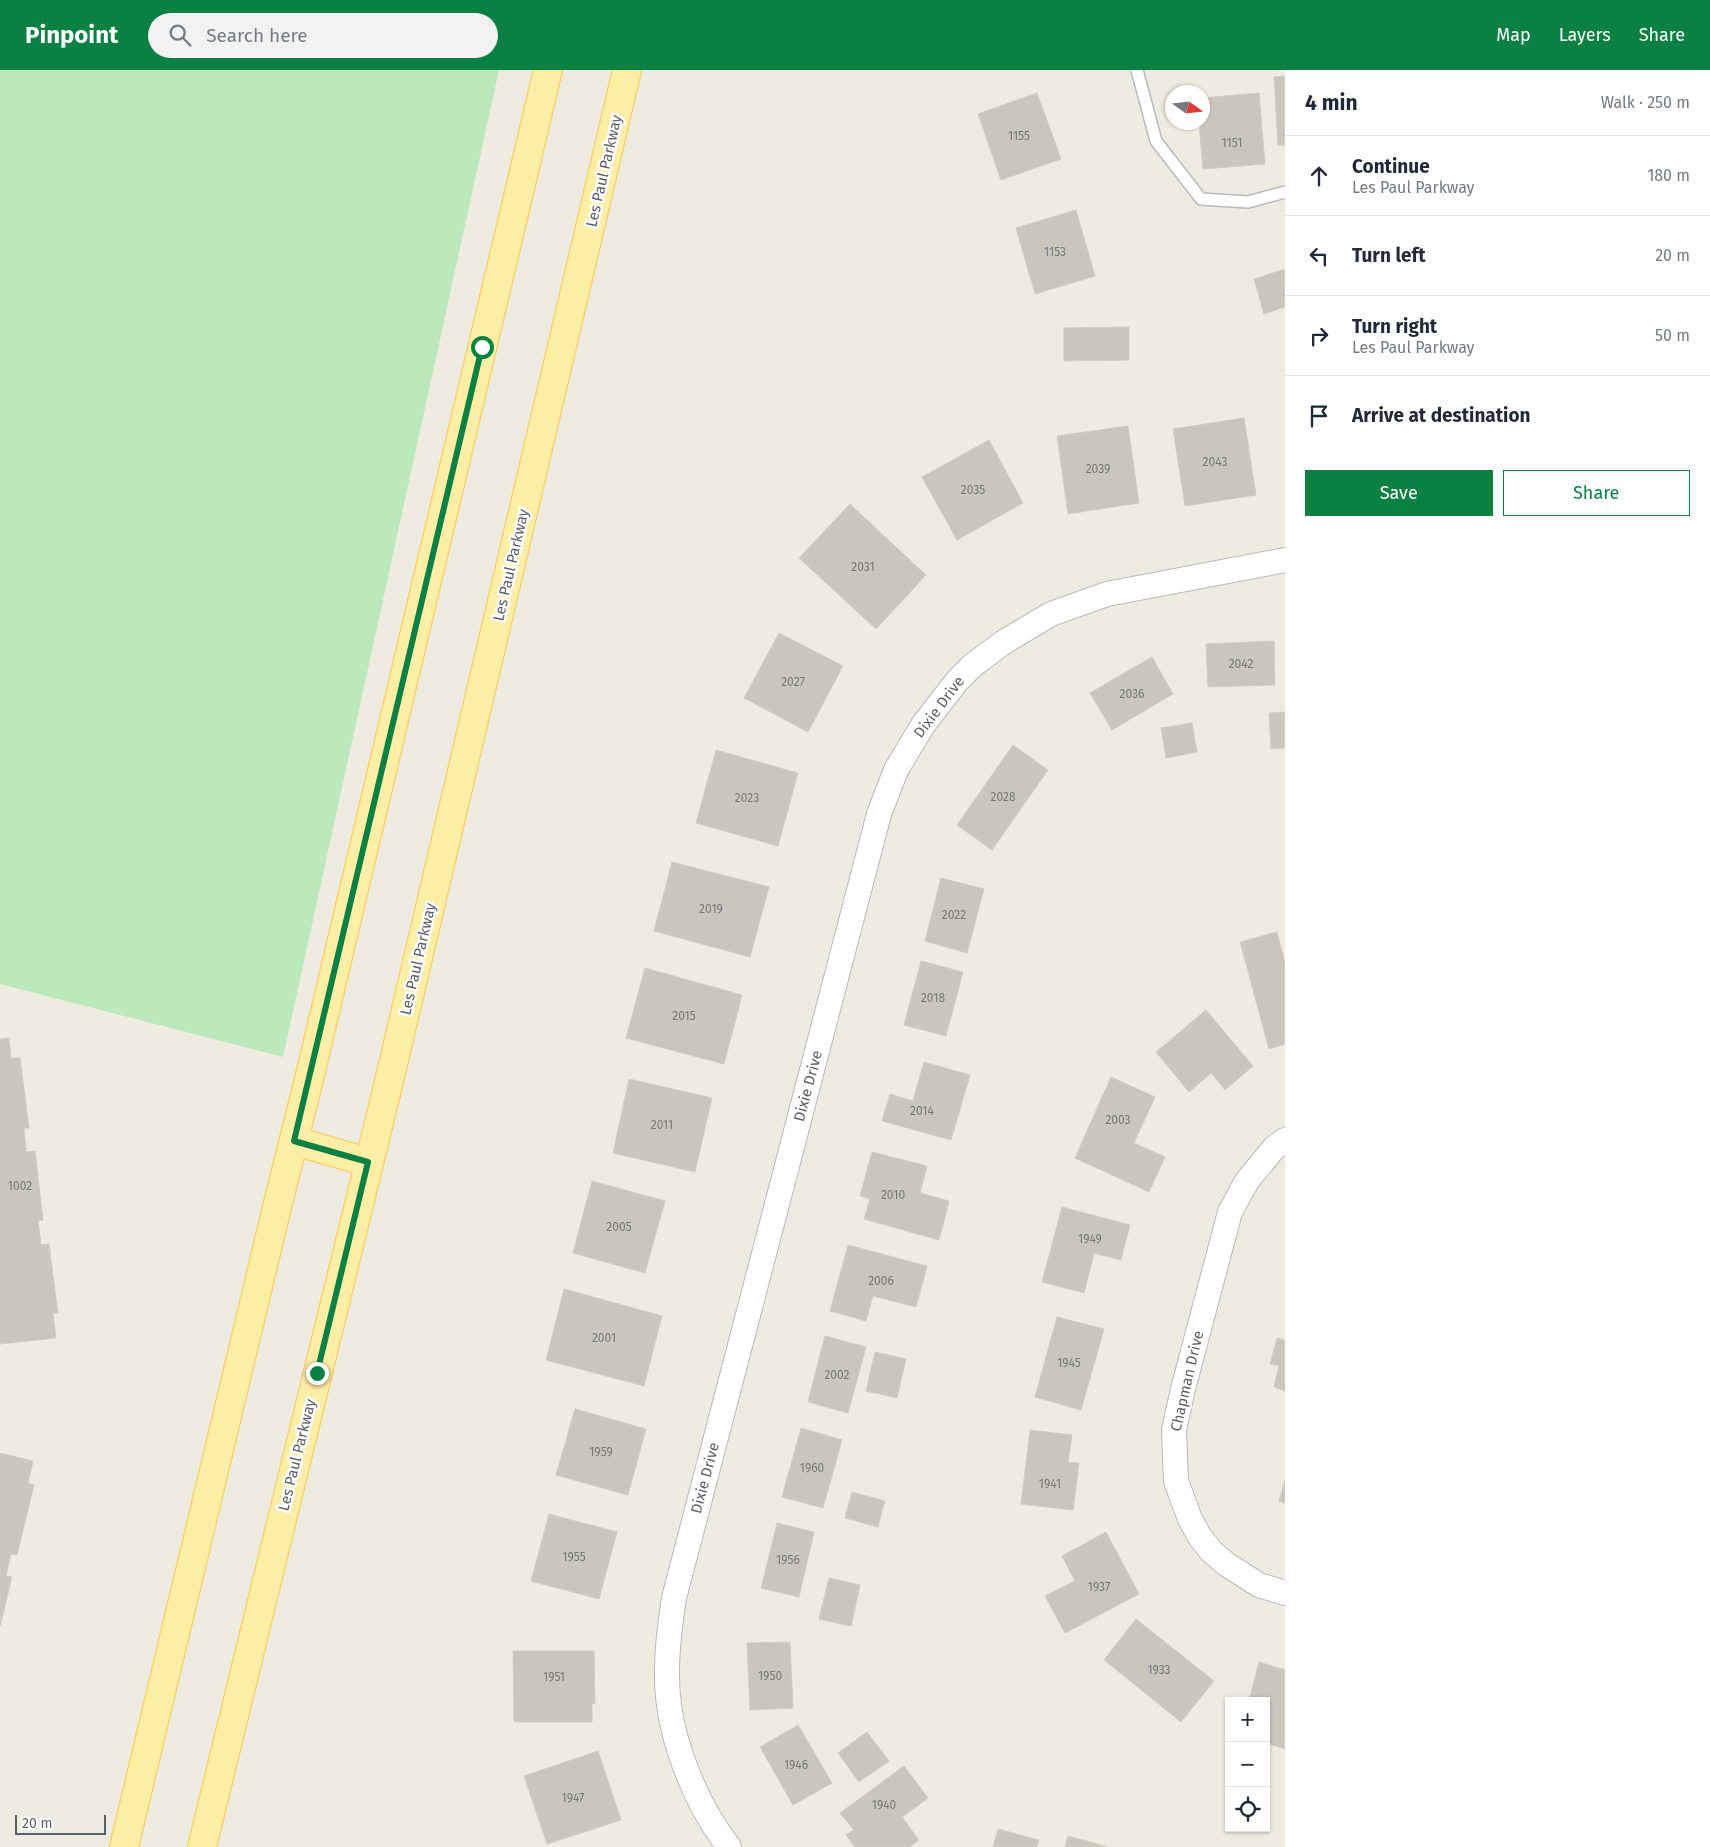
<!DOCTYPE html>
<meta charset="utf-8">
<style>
:root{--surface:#fff;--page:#f2f2f3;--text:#1f2937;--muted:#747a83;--line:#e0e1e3;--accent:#0b8043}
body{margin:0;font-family:"Fira Sans",sans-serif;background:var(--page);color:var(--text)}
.controls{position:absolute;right:15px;bottom:15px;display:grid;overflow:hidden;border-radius:0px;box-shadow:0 1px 4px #0004}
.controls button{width:45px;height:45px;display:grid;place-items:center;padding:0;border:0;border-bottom:1px solid var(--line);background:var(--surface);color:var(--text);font:25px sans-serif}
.compass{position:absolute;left:1165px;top:15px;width:45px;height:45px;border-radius:50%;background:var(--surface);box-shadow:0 1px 4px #0004;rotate:104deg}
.scale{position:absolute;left:15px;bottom:12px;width:91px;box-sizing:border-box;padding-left:5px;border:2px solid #5a5f64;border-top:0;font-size:14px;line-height:18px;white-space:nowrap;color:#5a5f64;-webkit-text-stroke:4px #fff;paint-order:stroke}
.stop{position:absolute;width:15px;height:15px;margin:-11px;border:4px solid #0b8043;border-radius:50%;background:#fff}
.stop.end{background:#0b8043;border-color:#fff;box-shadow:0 1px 5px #0008}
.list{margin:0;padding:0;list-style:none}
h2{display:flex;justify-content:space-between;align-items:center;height:65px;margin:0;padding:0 20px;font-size:21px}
h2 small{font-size:16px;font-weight:400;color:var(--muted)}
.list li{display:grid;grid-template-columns:32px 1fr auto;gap:15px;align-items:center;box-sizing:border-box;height:80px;padding:0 20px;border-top:1px solid var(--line)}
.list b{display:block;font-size:19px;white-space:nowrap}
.list p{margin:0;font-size:16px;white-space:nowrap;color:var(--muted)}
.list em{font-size:16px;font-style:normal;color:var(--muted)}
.actions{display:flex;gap:10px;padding:15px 20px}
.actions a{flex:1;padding:11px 0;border:1px solid var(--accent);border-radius:0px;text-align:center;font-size:18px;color:var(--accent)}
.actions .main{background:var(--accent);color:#fff}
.icon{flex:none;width:28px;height:28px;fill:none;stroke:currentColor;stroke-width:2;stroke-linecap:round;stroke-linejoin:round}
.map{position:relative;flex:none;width:1285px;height:1777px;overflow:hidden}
header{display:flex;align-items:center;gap:30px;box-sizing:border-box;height:70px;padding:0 25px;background:var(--accent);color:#fff}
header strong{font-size:24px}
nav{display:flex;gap:28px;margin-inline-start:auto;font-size:18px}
.search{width:350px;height:45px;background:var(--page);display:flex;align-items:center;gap:12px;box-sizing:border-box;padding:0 18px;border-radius:28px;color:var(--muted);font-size:19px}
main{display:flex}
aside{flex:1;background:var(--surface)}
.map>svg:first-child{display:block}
.green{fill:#bce9bb}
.building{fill:#c9c6be;stroke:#d4cdbf}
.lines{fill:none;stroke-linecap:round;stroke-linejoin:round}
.lane-casing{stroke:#b7babf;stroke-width:14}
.street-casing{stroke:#b7babf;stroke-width:26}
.primary-casing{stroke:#fec74b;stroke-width:30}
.lane{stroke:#fff;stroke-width:11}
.street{stroke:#fff;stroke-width:24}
.primary{stroke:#ffeea6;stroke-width:28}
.route{stroke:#0b8043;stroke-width:6}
.labels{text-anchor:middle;stroke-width:5;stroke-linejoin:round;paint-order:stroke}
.number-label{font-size:12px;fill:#76797a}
.street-label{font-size:15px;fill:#5a5f64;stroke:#fff}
</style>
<header>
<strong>Pinpoint</strong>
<div class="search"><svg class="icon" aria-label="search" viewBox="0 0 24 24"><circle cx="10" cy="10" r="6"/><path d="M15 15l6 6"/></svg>Search here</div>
<nav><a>Map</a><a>Layers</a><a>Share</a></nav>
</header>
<main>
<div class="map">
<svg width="1285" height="1777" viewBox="0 0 1285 1777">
<rect width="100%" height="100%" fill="#eeebe1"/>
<path class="green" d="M0,0H499L283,987L0,914Z"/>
<path class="building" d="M1285,6V75H1278L1274,7Z
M1037,23L1061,89L1001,110L978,44Z
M1259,23L1265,94L1203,99L1199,52H1202V28Z
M1076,140L1095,206L1035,224L1016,158Z
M1285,199V237L1264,244L1254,209Z
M1129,257V290L1064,291V258Z
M1244,348L1256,425L1185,436L1173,359Z
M1128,356L1139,433L1068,444L1057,366Z
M989,370L1023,433L957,470L922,407Z
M850,434L926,505L876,559L799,488Z
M779,563L843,596L808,662L744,628Z
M1274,571L1275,615L1208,617L1206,574Z
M1152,587L1173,624L1112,660L1090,623Z
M1285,642V678L1271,679L1269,643Z
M1192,653L1197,682L1166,688L1161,658Z
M1013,675L1048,700L992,780L957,755Z
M716,680L798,703L778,776L696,753Z
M672,792L769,817L750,887L654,861Z
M941,808L984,819L967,883L925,871Z
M1277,862L1285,893V974L1269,979L1240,872Z
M921,891L963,902L946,966L904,955Z
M645,898L742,925L724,994L626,968Z
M1206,940L1253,996L1225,1020L1211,1003L1189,1022L1156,982Z
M9,968L11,988H20L29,1058H24L26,1082L35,1081L43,1150L38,1151L41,1175L49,1174L58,1243H53L56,1268L0,1274V969Z
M924,992L970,1005L951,1070L882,1051L890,1024L913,1031Z
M1111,1007L1155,1027L1134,1073L1165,1087L1149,1122L1075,1088Z
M629,1009L712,1028L695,1102L613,1083Z
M872,1082L927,1096L920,1123L949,1131L939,1170L864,1149L870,1129L860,1126Z
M592,1111L665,1131L645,1203L573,1183Z
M1062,1137L1130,1155L1121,1190L1094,1183L1084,1223L1042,1212Z
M848,1175L927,1196L916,1237L873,1226L866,1251L830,1241Z
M564,1219L662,1246L644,1316L546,1290Z
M1057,1247L1104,1259L1081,1340L1035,1327Z
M825,1266L866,1277L848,1343L808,1332Z
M1277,1268L1285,1270V1321L1274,1317L1279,1296L1270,1294Z
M875,1282L906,1289L897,1328L866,1321Z
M575,1339L646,1359L628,1425L556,1405Z
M801,1358L842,1370L823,1438L782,1427Z
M1030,1360L1072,1365L1068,1392L1079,1393L1073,1440L1021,1434Z
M0,1383L33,1391L28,1413L34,1415L17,1485L11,1484L6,1506L12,1507L0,1556Z
M1285,1410V1433L1279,1431Z
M852,1422L885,1431L878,1457L845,1448Z
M549,1444L617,1462L599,1529L531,1511Z
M777,1453L814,1462L799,1527L761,1518Z
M1106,1462L1139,1524L1065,1563L1045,1526L1075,1511L1062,1486Z
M829,1508L860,1515L851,1556L819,1549Z
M1136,1549L1214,1611L1181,1652L1104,1590Z
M790,1572L793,1638L750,1640L747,1573Z
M513,1581H594L595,1634L592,1633V1652H514Z
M1259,1592L1285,1600V1679L1266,1673V1667L1271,1651L1266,1650V1631H1249Z
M798,1655L832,1713L793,1735L760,1677Z
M867,1662L889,1691L859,1712L838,1683Z
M598,1681L621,1750L547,1774L524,1706Z
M904,1696L928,1728L902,1747L919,1770L909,1777H855L846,1765L854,1760L840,1743Z
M998,1759L1039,1770L1037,1777H993Z
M1068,1766L1108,1777H1065Z"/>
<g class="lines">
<g class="lane-casing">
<path id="lane" d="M1137,0L1156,71L1201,129L1248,132L1285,122"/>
</g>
<g class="street-casing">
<path id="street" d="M1285,1070L1274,1078L1247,1111L1230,1142L1183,1319L1174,1360L1176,1411L1190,1449L1200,1467L1211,1481L1226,1494L1259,1515L1285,1523
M729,1777C698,1737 673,1678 668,1627C665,1594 669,1561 674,1528L879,744L896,700L923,655L957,611L973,595L1004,572L1051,544L1107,524L1285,490"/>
</g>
<g class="primary-casing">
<path id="primary" d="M294,1071L368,1092
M124,1777L278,1133L310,1005L548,0
M202,1777L386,1024L627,0"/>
</g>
<use href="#lane" class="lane"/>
<use href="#street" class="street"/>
<use href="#primary" class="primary"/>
</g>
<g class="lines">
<path class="route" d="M317,1303L368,1092L294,1071L482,277"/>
</g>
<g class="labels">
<g class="number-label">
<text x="1019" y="70">1155</text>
<text x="1232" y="77">1151</text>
<text x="1055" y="186">1153</text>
<text x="1215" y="396">2043</text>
<text x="1098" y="403">2039</text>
<text x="973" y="424">2035</text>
<text x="863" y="501">2031</text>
<text x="1241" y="598">2042</text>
<text x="793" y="616">2027</text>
<text x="1132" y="628">2036</text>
<text x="1003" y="731">2028</text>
<text x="747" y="732">2023</text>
<text x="711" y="843">2019</text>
<text x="954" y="849">2022</text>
<text x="933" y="932">2018</text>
<text x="684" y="950">2015</text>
<text x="922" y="1045">2014</text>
<text x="1118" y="1054">2003</text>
<text x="662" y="1059">2011</text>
<text x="20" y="1120">1002</text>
<text x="893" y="1129">2010</text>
<text x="619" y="1161">2005</text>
<text x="1090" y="1173">1949</text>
<text x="881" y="1215">2006</text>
<text x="604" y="1272">2001</text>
<text x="1069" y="1297">1945</text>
<text x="837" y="1309">2002</text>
<text x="601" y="1386">1959</text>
<text x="812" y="1402">1960</text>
<text x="1050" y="1418">1941</text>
<text x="574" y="1491">1955</text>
<text x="788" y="1494">1956</text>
<text x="1099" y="1521">1937</text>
<text x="1159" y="1604">1933</text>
<text x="770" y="1610">1950</text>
<text x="554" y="1611">1951</text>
<text x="796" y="1699">1946</text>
<text x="573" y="1732">1947</text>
<text x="884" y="1739">1940</text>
</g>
<g class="street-label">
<text transform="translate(604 101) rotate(-77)" y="5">Les Paul Parkway</text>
<text transform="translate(511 495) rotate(-77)" y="5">Les Paul Parkway</text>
<text transform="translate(939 637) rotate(-53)" y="5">Dixie Drive</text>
<text transform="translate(418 889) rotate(-77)" y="5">Les Paul Parkway</text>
<text transform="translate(808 1016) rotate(-75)" y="5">Dixie Drive</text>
<text transform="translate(1187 1311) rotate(-77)" y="5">Chapman Drive</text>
<text transform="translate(297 1385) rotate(-76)" y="5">Les Paul Parkway</text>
<text transform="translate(705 1408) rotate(-75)" y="5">Dixie Drive</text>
</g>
</g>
</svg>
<div class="controls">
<button>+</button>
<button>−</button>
<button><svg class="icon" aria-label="locate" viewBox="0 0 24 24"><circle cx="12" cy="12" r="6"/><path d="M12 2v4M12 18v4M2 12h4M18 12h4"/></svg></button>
</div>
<svg class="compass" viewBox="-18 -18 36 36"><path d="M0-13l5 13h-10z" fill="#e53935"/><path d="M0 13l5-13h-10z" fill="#747a83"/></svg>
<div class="scale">20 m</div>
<div class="stop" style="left:482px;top:277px"></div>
<div class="stop end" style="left:317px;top:1303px"></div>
</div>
<aside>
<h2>4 min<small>Walk · 250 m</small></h2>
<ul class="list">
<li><svg class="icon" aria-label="ahead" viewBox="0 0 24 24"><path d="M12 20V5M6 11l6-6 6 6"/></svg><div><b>Continue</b><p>Les Paul Parkway</p></div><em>180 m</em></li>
<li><svg class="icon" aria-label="left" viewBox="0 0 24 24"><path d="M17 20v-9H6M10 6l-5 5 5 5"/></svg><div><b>Turn left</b></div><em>20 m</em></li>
<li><svg class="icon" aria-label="right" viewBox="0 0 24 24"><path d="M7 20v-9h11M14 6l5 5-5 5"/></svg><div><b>Turn right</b><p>Les Paul Parkway</p></div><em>50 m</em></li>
<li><svg class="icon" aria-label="arrive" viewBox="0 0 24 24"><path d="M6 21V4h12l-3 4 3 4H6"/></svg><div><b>Arrive at destination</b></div></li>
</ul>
<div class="actions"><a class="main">Save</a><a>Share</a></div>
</aside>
</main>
